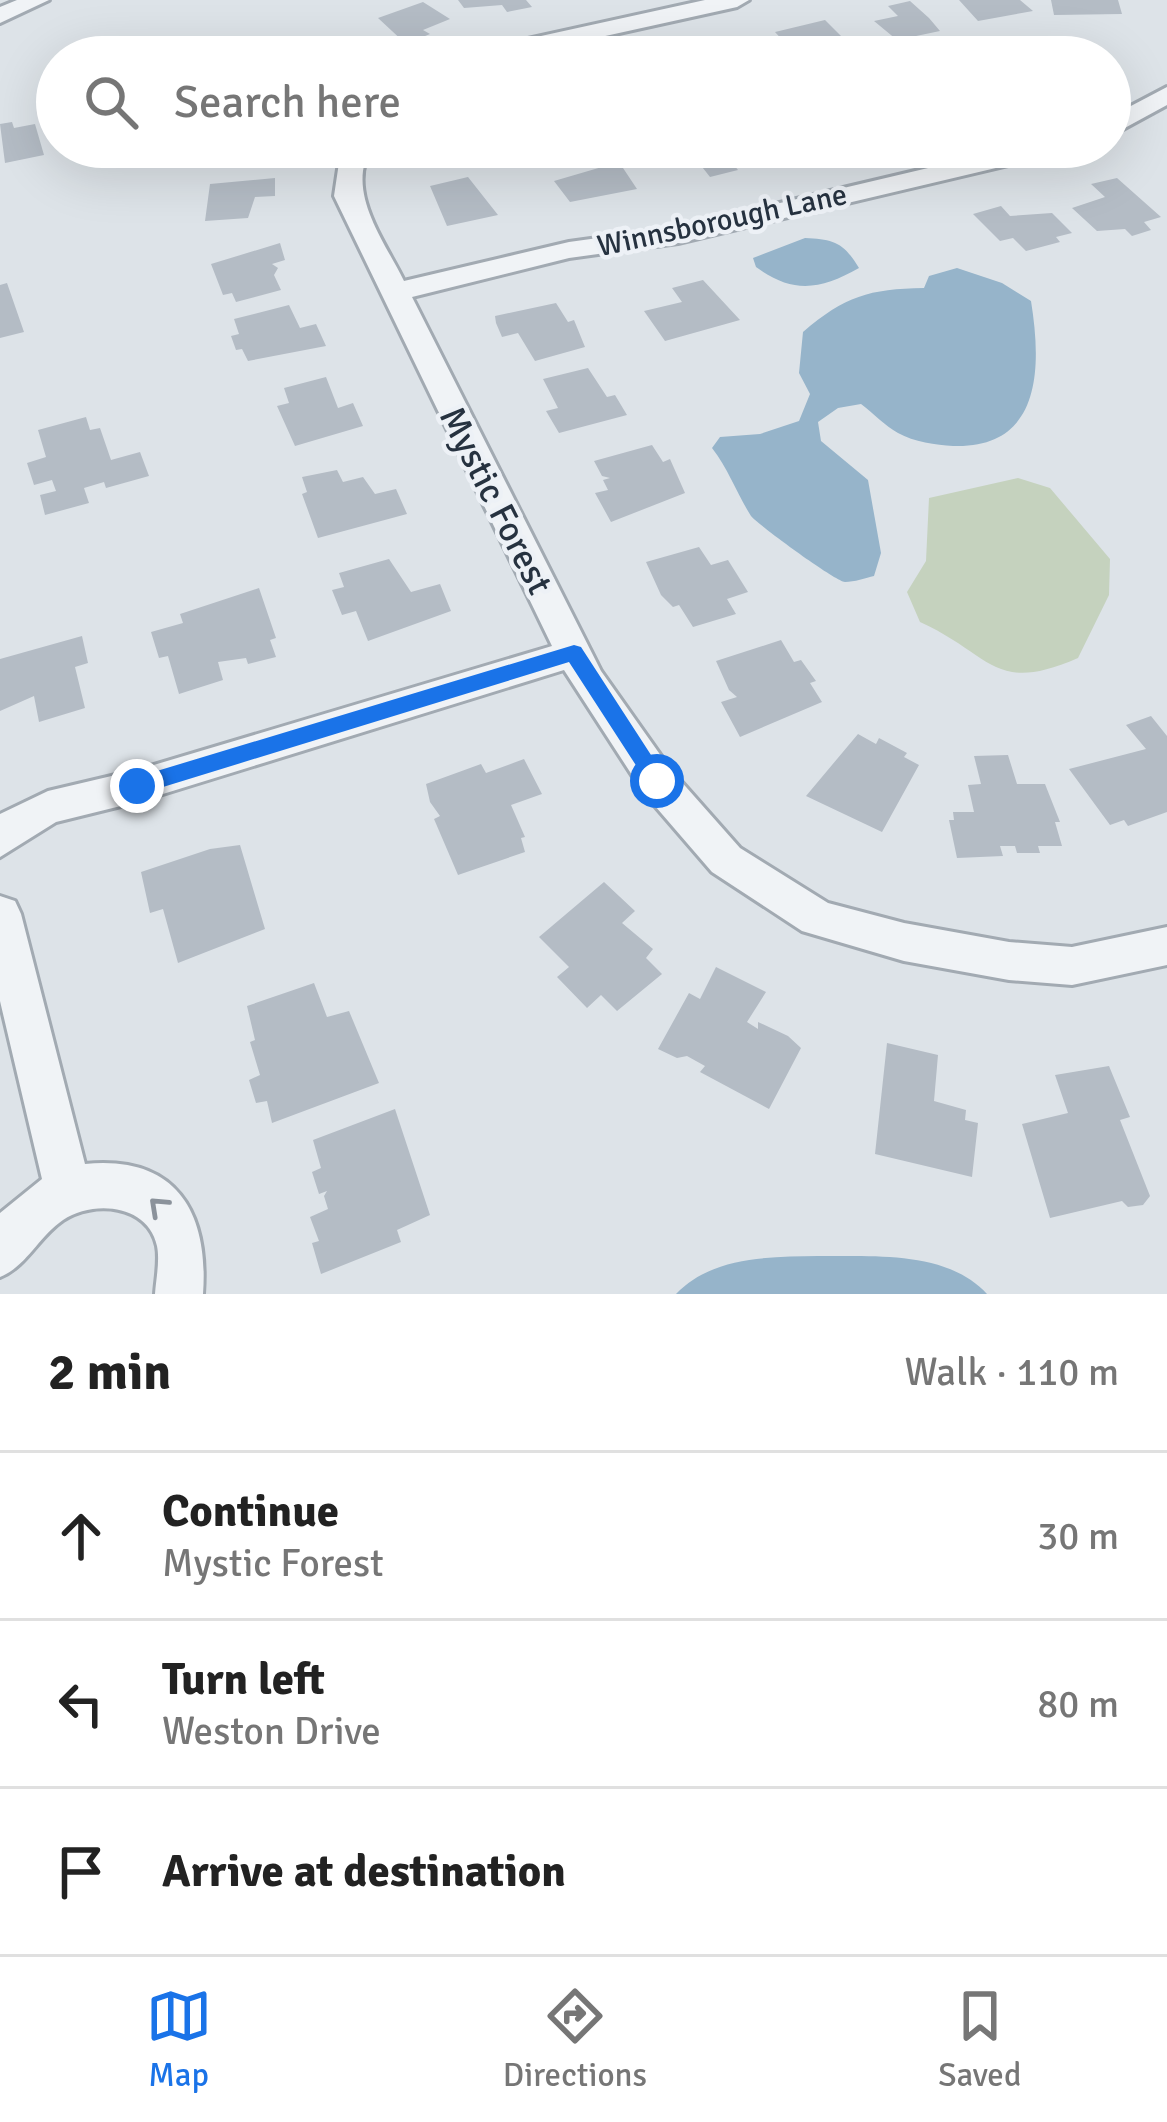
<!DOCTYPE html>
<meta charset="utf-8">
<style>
:root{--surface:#fff;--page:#f2f2f2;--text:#222;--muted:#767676;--line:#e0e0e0;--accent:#1a73e8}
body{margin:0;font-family:Signika,sans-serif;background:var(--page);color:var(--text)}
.stop{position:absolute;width:36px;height:36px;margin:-27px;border:9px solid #1a73e8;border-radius:50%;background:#fff}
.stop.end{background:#1a73e8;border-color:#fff;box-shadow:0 3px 12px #0008}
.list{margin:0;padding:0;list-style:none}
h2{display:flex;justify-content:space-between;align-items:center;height:156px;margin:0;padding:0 48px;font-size:51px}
h2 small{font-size:39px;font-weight:400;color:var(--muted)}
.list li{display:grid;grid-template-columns:78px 1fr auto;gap:36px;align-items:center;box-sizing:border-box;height:168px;padding:0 48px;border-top:3px solid var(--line)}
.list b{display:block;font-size:45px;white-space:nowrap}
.list p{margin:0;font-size:39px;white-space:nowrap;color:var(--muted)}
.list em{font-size:39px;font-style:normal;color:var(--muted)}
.icon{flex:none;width:66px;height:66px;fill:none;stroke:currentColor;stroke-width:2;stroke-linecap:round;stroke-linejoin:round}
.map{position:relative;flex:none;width:1167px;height:1294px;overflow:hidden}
.search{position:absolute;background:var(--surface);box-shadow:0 12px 48px #0002;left:36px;right:36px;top:36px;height:132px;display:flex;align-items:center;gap:30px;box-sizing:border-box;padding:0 42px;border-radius:66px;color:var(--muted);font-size:45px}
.sheet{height:660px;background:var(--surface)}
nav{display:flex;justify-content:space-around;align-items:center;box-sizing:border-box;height:168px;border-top:3px solid var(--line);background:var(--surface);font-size:33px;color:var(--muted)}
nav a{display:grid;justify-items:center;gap:6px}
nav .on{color:var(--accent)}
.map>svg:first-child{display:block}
.green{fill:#c5d2be}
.water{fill:#96b4ca}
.building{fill:#b4bcc5}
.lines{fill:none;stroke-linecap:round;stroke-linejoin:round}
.street-casing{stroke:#a2aab2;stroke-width:6}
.street{fill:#f0f3f6;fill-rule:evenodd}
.oneway{stroke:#8b929b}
.route{fill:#1a73e8}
.labels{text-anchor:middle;stroke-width:9;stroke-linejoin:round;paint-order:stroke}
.far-street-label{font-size:30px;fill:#263240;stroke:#edf1f6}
.street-label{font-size:36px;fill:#263240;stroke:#edf1f6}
</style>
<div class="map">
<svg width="1167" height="1294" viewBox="0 0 1167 1294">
<rect width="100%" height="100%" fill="#dde3e8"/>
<path class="green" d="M1018,478L1050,488L1110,559L1109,595L1078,658C993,695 993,655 920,622L907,592L926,561L929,498Z"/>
<path class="water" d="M805,238C834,239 844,243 859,268C820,290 793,294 756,267L753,258Z
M957,268L1002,283L1031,301C1042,369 1041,449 953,446C936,445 914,442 898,433C885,426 873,413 861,404L838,408L818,422L821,441L868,480L881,553L874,576C866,578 854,582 845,582C835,581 757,524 751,516C737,494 729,470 712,448L720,437L760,434L799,421L810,394L799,373L803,332C845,296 869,289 924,288L929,276Z
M818,1256C872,1257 947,1250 987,1294H676C713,1256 768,1257 818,1256Z"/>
<path class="building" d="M458,0H526L532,7L507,12L502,5L464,8Z
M959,0H1020L1033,11L978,21Z
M1051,0H1118L1122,14L1054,15Z
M910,1L929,18L940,31L897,40L874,21L898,16L888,6Z
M423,2L450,19L423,30L430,34L406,44L378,18Z
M825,20L851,46L798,57L775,32Z
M739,37L751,57H707L719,52L711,43Z
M303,44L340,56V57H283Z
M12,122L14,128L35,124L44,155L5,163L0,124Z
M445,147H499L485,160Z
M651,147H719L738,170L710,177L699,163L665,167Z
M619,162L637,189L570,202L554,181Z
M468,177L498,215L447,226L430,186Z
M275,178V196L255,197L248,218L205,221L210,184Z
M1117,178L1161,217L1144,222L1151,230L1132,236L1125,229L1097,231L1072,208L1105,197L1091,184Z
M1001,206L1010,216L1052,213L1072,233L1056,237L1060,242L1026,251L1013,238L1000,241L973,214Z
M280,243L285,260L272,264L278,268L274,275L281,290L236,302L232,293L223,295L211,264Z
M703,280L740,320L665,341L644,311L682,302L672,288Z
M7,283L24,332L0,338V285Z
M556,303L568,322L574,320L585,347L535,361L518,333L502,337L496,323L495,316Z
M289,305L300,328L316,324L326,346L248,361L242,349L236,350L231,336L239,334L234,319Z
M588,368L607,397L615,395L627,415L559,433L546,411L558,408L543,379Z
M326,377L338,408L353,403L363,426L295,446L277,406L289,403L284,388Z
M86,417L90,430L100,428L111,460L140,452L149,476L106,488L104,482L84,488L89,503L45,515L40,495L56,491L52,480L34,485L27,463L46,457L38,430Z
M652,445L663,462L670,459L685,493L611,522L595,493L608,490L603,480L610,478L602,476L594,461Z
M337,470L343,482L363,477L375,494L396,489L407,514L318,538L302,494L307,492L302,477Z
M699,547L711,565L728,560L748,592L727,599L736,614L693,627L679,605L673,607L661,595L646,562Z
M389,559L411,592L440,584L451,611L368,641L356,611L342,615L332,590L344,587L339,573Z
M259,588L276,638L270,640L276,657L248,664L246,658L218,662L223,680L179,694L168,656L159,658L151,632L183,623L180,614Z
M82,636L88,663L75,667L85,708L39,722L34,696L0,711V659Z
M781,640L794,662L801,660L816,681L810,683L822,702L740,737L721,702L737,697L729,690L716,661Z
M1151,716L1167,736V812L1128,826L1124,820L1110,825L1069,769L1146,749L1126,725Z
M858,734L876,744L879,738L907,753L904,757L919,765L882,832L806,796Z
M1008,755L1017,784H1045L1060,822H1055L1062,846H1038L1040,853H1017L1015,846H1000L1003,856L957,858L949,820H954L953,812H974L968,785L981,784L974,756Z
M524,759L542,794L511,805L525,837L521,838L525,852L458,875L434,819L440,816L430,802L426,784L481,764L486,773Z
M240,845L265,929L178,963L163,909L150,913L141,872L210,849Z
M604,882L635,911L622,923L653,949L646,958L662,974L617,1011L601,995L587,1008L557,977L569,967L539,937Z
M716,967L766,992L747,1022L758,1029V1022L788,1036L801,1048L769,1109L700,1072L705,1066L687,1056L677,1058L658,1049L689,993L700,999Z
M314,983L327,1017L349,1011L379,1083L272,1123L267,1101L256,1103L249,1080L260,1075L250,1042L255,1040L247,1006Z
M887,1043L938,1055L934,1101L966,1110L965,1120L978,1123L972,1177L875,1154Z
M1109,1066L1130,1117L1120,1120L1150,1196L1143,1205L1128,1207L1122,1201L1050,1218L1022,1124L1068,1113L1055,1075Z
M395,1109L430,1215L397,1230L401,1242L321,1274L312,1243L319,1241L310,1217L328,1209L324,1196L327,1191L319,1194L312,1172L321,1168L313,1140Z"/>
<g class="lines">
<g class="street-casing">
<path id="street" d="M17,0H49L0,23V7Z
M705,0H749L737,7L510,57H465L477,50Z
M1167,87V105L1110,136V117Z
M346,147H372C344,190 385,242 404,281L569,242L678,227L1017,147H1063L1059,153L678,243L569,258L412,297L601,671L671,770L740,848L828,903L904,923L1009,942L1072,947L1167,927V965L1072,985L1009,980L904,961L802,931L712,872L643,792L564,670L137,802L56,822L0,857V814L48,791L137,770L552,646L334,196L340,156Z
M0,896L15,901L21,914L85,1164C176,1155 209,1212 203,1294H155C156,1279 160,1261 157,1246C148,1204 93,1200 63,1220C38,1237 27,1266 0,1277V1213L42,1179L0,1001Z"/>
</g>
<use href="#street" class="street"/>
</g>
<defs><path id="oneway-chevron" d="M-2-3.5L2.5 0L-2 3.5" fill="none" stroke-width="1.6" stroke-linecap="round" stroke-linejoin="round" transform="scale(3)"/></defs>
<use class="oneway" href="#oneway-chevron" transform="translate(158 1206) rotate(-137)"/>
<path class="route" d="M574,645L581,647L664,775V787H650L569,662L137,795L127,786L137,777Z"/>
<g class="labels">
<g class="far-street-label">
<text transform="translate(722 220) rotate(-12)" y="10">Winnsborough Lane</text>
</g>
<g class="street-label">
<text transform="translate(497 500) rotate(63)" y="13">Mystic Forest</text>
</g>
</g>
</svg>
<div class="stop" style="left:657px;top:781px"></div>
<div class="stop end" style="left:137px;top:786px"></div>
<div class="search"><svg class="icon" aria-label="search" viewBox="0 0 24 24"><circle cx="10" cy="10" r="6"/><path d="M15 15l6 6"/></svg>Search here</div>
</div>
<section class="sheet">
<h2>2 min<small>Walk · 110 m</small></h2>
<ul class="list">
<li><svg class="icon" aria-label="ahead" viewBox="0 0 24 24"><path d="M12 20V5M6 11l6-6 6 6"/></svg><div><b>Continue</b><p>Mystic Forest</p></div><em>30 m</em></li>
<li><svg class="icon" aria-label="left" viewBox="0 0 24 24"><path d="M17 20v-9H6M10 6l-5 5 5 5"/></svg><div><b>Turn left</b><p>Weston Drive</p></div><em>80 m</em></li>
<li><svg class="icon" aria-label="arrive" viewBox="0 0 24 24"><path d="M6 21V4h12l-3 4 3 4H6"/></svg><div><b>Arrive at destination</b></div></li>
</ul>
</section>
<nav>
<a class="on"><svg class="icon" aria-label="map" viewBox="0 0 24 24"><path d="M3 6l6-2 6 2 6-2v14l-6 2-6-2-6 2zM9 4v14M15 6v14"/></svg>Map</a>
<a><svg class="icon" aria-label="directions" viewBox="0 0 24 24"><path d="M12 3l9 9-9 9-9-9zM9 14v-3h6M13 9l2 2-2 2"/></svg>Directions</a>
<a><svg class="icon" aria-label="saved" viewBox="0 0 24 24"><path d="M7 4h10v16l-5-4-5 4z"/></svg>Saved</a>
</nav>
